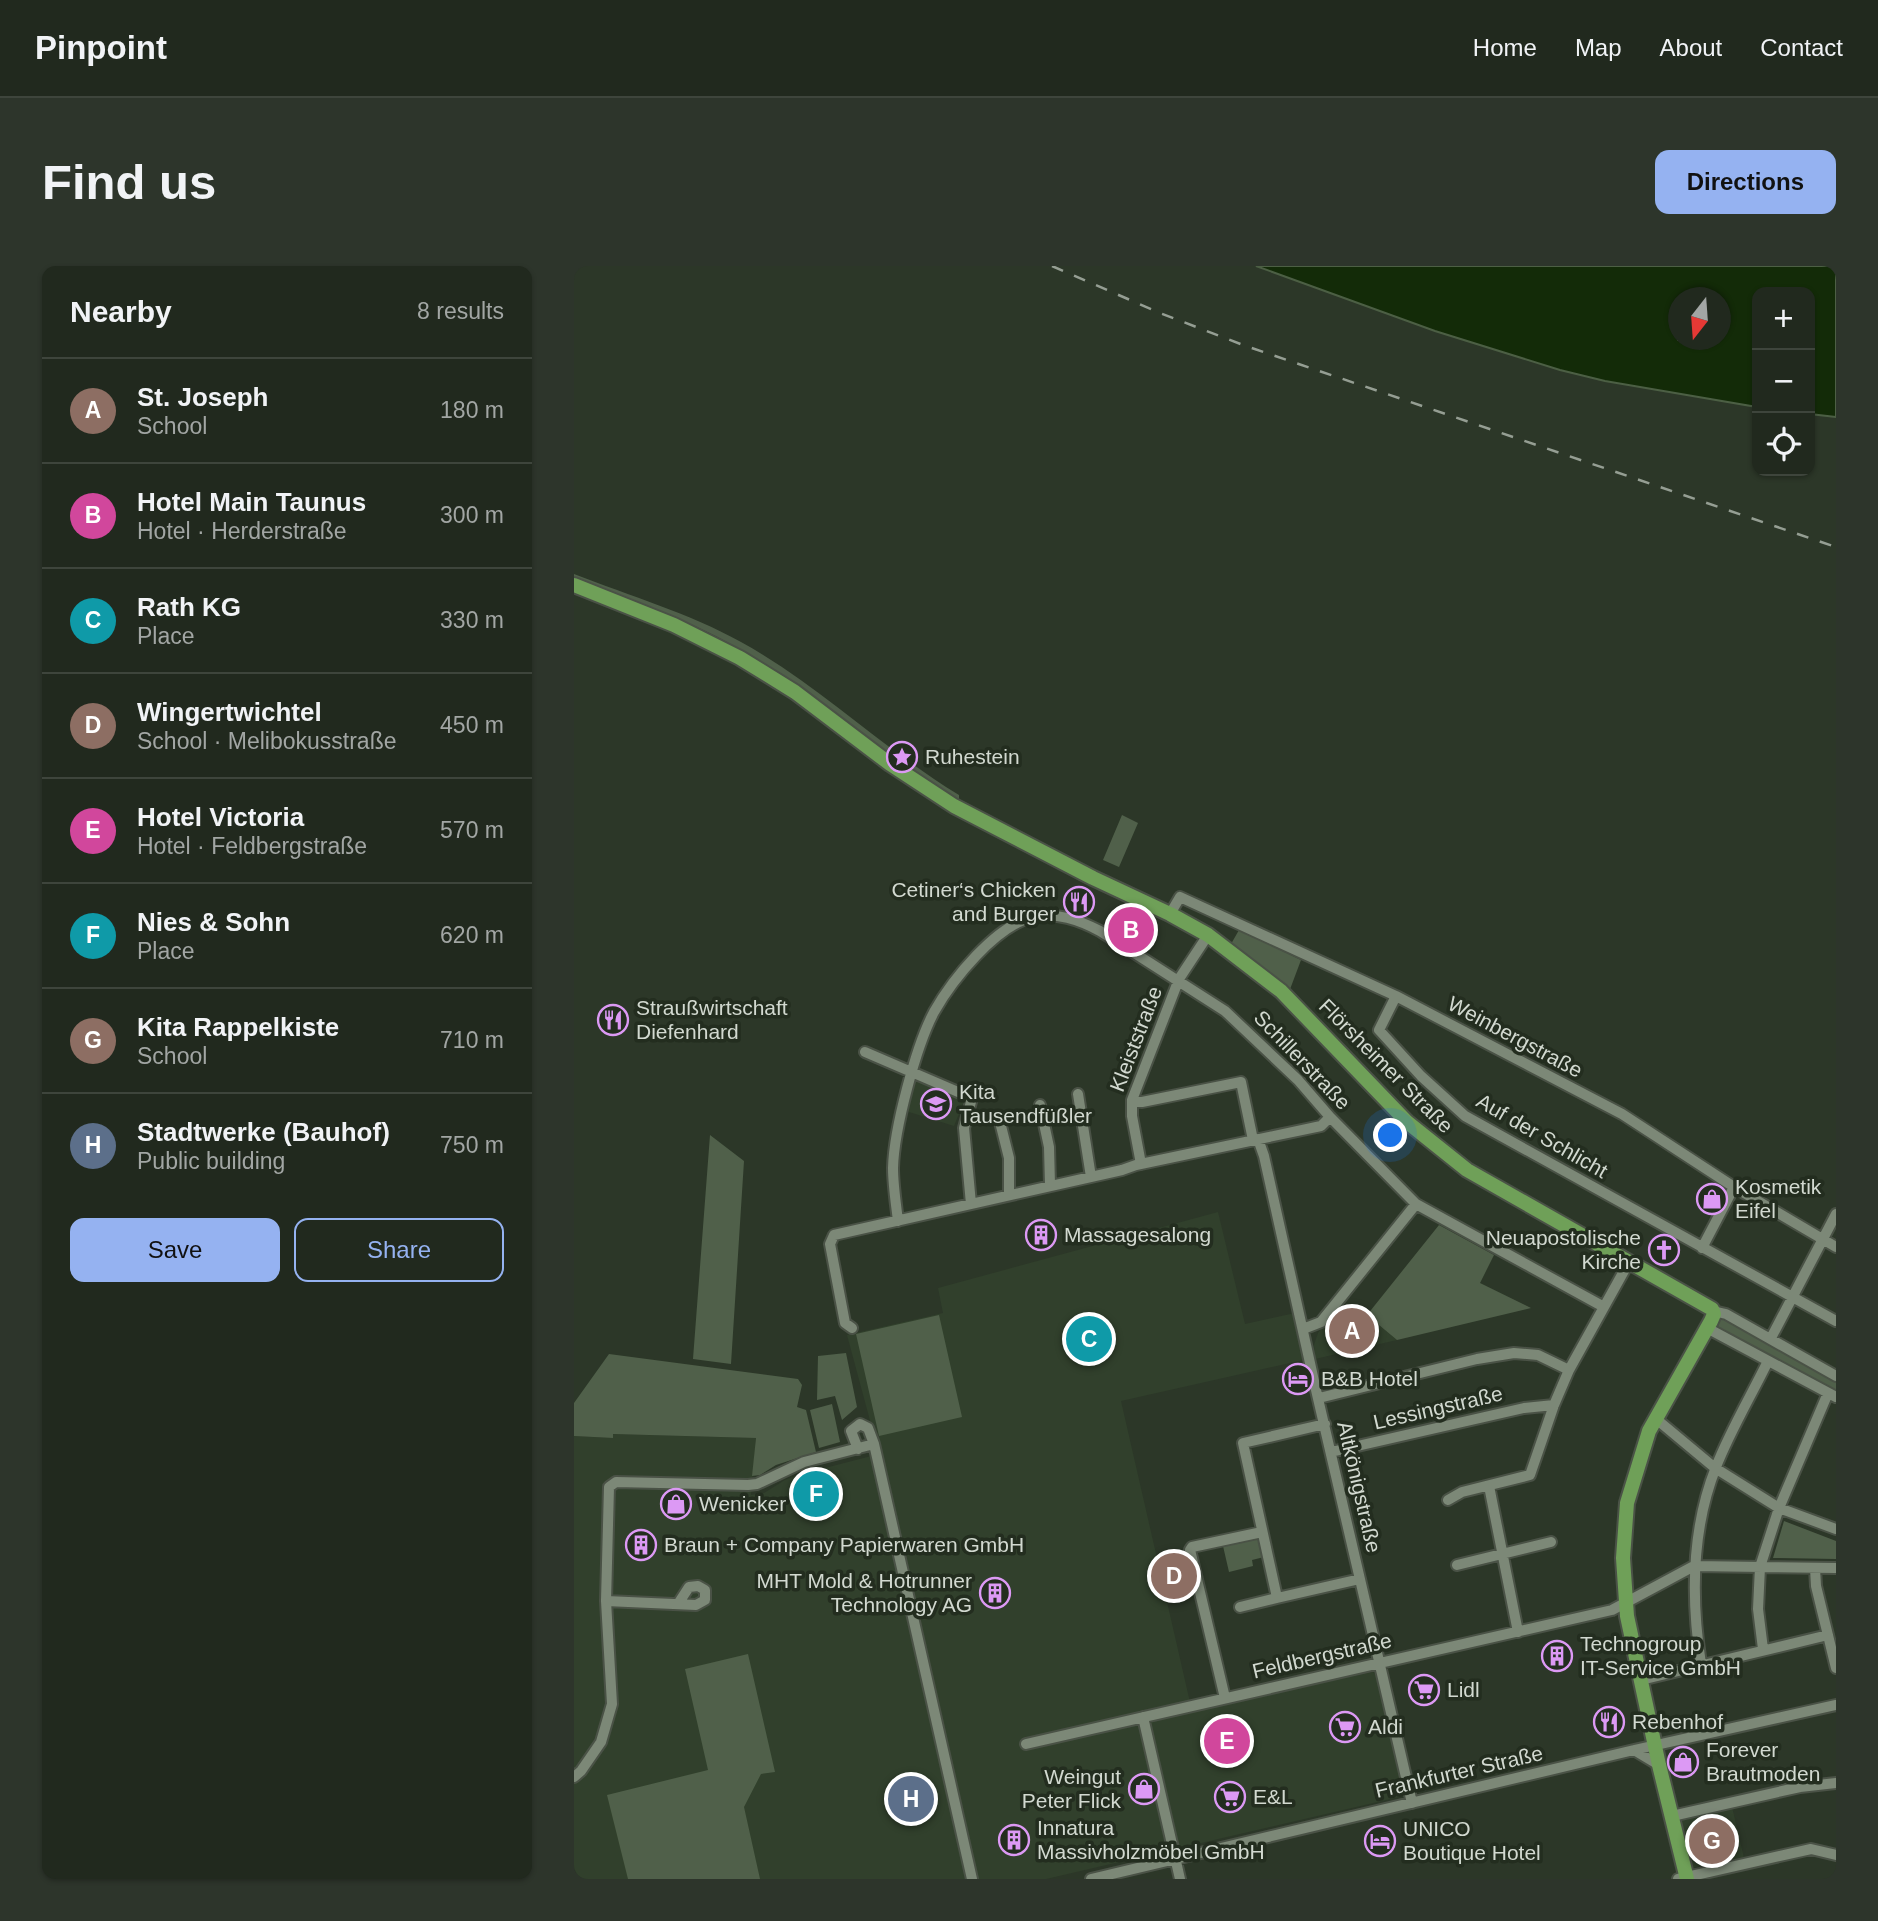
<!DOCTYPE html>
<meta charset="utf-8">
<style>
:root{--surface:#21291e;--page:#2d352b;--text:#f1f3f6;--muted:#a2a6a4;--line:#3e453c;--accent:#95b2f1}
body{margin:0;font-family:Arial,sans-serif;background:var(--page);color:var(--text)}
.controls{position:absolute;right:21px;top:21px;display:grid;overflow:hidden;border-radius:14px;box-shadow:0 2px 5px #0004}
.controls button{width:63px;height:63px;display:grid;place-items:center;padding:0;border:0;border-bottom:2px solid var(--line);background:var(--surface);color:var(--text);font:35px sans-serif}
.compass{position:absolute;left:1094px;top:21px;width:63px;height:63px;border-radius:50%;background:var(--surface);box-shadow:0 2px 5px #0004;rotate:197deg}
.you{position:absolute;left:817px;top:870px;width:24px;height:24px;margin:-18px;border:5px solid #fff;border-radius:50%;background:#1a73e8;box-shadow:0 0 0 10px #1a73e833}
.badge{display:grid;place-items:center;width:46px;height:46px;border-radius:50%;background:var(--accent);color:#fff;font-size:23px;font-weight:700}
.pin{position:absolute;translate:-50% -50%;border:4px solid #fff;box-shadow:0 2px 7px #0006}
.list{margin:0;padding:0;list-style:none}
h2{display:flex;justify-content:space-between;align-items:center;height:91px;margin:0;padding:0 28px;font-size:30px}
h2 small{font-size:23px;font-weight:400;color:var(--muted)}
.list li{display:grid;grid-template-columns:46px 1fr auto;gap:21px;align-items:center;box-sizing:border-box;height:105px;padding:0 28px;border-top:2px solid var(--line)}
.list b{display:block;font-size:26px;white-space:nowrap}
.list p{margin:0;font-size:23px;white-space:nowrap;color:var(--muted)}
.list em{font-size:23px;font-style:normal;color:var(--muted)}
.actions{display:flex;gap:14px;padding:21px 28px}
.actions a{flex:1;padding:16px 0;border:2px solid var(--accent);border-radius:14px;text-align:center;font-size:24px;color:var(--accent)}
.actions .main{background:var(--accent);color:#111}
.icon{flex:none;width:38px;height:38px;fill:none;stroke:currentColor;stroke-width:2;stroke-linecap:round;stroke-linejoin:round}
.map{position:relative;flex:none;width:1262px;height:1613px;overflow:hidden;border-radius:14px}
header{display:flex;align-items:center;gap:42px;box-sizing:border-box;height:98px;padding:0 35px;background:var(--surface);border-bottom:2px solid var(--line)}
header strong{font-size:33px}
nav{display:flex;gap:38px;margin-inline-start:auto;font-size:24px}
.intro{display:flex;align-items:center;justify-content:space-between;box-sizing:border-box;height:168px;padding:0 42px}
h1{margin:0;font-size:49px}
.button{padding:18px 32px;border-radius:14px;background:var(--accent);color:#111;font-size:24px;font-weight:700}
main{display:flex;gap:42px;padding:0 42px}
aside{flex:1;background:var(--surface);border-radius:14px;box-shadow:0 2px 5px #0004}
.map>svg:first-child{display:block}
.built{fill:#31402c}
.green{fill:#50604a}
.water{fill:#132b08;stroke:#4c5f44;stroke-width:2;fill-rule:evenodd}
.lines{fill:none;stroke-linecap:round;stroke-linejoin:round}
.minor-casing{stroke:#4a5246;stroke-width:14}
.major-casing{stroke:#4a5246;stroke-width:18}
.minor{stroke:#7c8877;stroke-width:10}
.major{stroke:#6fa058;stroke-width:14}
.rail{stroke:#959e93;stroke-width:2.5;stroke-dasharray:12 12;stroke-linecap:butt}
.labels{text-anchor:middle;stroke-width:7;stroke-linejoin:round;paint-order:stroke}
.poi-label{font-size:21px;fill:#d2d9d0;stroke:#232d1f;text-anchor:start}
.street-label{font-size:21px;fill:#d2d9d0;stroke:#232d1f}
</style>
<header>
<strong>Pinpoint</strong>
<nav><a>Home</a><a>Map</a><a>About</a><a>Contact</a></nav>
</header>
<div class="intro"><h1>Find us</h1><a class="button">Directions</a></div>
<main>
<aside>
<h2>Nearby<small>8 results</small></h2>
<ul class="list">
<li><span class="badge" style="background:#8d6e63">A</span><div><b>St. Joseph</b><p>School</p></div><em>180 m</em></li>
<li><span class="badge" style="background:#d1479c">B</span><div><b>Hotel Main Taunus</b><p>Hotel · Herderstraße</p></div><em>300 m</em></li>
<li><span class="badge" style="background:#0f9aa8">C</span><div><b>Rath KG</b><p>Place</p></div><em>330 m</em></li>
<li><span class="badge" style="background:#8d6e63">D</span><div><b>Wingertwichtel</b><p>School · Melibokusstraße</p></div><em>450 m</em></li>
<li><span class="badge" style="background:#d1479c">E</span><div><b>Hotel Victoria</b><p>Hotel · Feldbergstraße</p></div><em>570 m</em></li>
<li><span class="badge" style="background:#0f9aa8">F</span><div><b>Nies &amp; Sohn</b><p>Place</p></div><em>620 m</em></li>
<li><span class="badge" style="background:#8d6e63">G</span><div><b>Kita Rappelkiste</b><p>School</p></div><em>710 m</em></li>
<li><span class="badge" style="background:#5c6f8a">H</span><div><b>Stadtwerke (Bauhof)</b><p>Public building</p></div><em>750 m</em></li>
</ul>
<div class="actions"><a class="main">Save</a><a>Share</a></div>
</aside>
<div class="map">
<svg width="1262" height="1613" viewBox="0 0 1262 1613">
<rect width="100%" height="100%" fill="#2c3728"/>
<path class="built" d="M341,811L391,833L380,860L335,846L333,843Z
M644,946L671,1058L721,1047L729,1094L547,1135L618,1445L799,1406L803,1410L829,1521L827,1528L825,1531L472,1613H0V1170L38,1172V1168L182,1172L177,1229L190,1227L211,1214L224,1209L305,1188L273,1069L369,1047L364,1022Z
M766,1037L788,1054L793,1049L823,1074L741,1093L740,1079L744,1067Z
M1158,1541L1170,1592L1118,1602L1116,1599L1107,1555Z"/>
<path class="green" d="M0,308C56,330 115,347 167,376C245,419 309,483 385,529V536C307,489 241,426 162,381C111,352 55,333 0,312Z
M548,549L564,557L545,601L529,594Z
M665,664L727,694L715,726L657,678Z
M136,869L170,895L157,1098L119,1093Z
M865,959L920,989L906,1017L957,1042L823,1074L793,1049Z
M365,1049L388,1151L305,1170L282,1068Z
M1145,1049L1194,1077V1079L1262,1114V1129L1140,1062Z
M272,1087L283,1141L268,1154L261,1130L243,1134L244,1090Z
M35,1088L224,1113L228,1119L223,1141L232,1144L242,1186L202,1199L186,1209L178,1210L182,1172L39,1168V1172L0,1170V1137Z
M258,1138L266,1176L245,1182L236,1144Z
M1210,1255L1262,1275V1293L1199,1292Z
M685,1272L690,1291L678,1294L679,1300L655,1306L649,1280Z
M174,1388L201,1506L187,1508L170,1541L186,1613H54L33,1529L134,1504L111,1403Z"/>
<path class="water" d="M682,0H1262V151L1236,148V26H1183V141L1031,115L986,104L861,65ZM1104,32H1146V74H1104Z"/>
<g class="lines">
<g class="minor-casing">
<path id="minor" d="M596,648L606,631L822,730L1048,848L1160,921L1262,981
M822,730L805,764L847,810L891,850L1262,1055
M291,786L398,832L390,862L397,938
M504,828L517,911
M558,834L568,836L667,816L679,874
M466,839L475,881L476,919
M425,852L435,892V929
M684,873L690,890L742,1124L838,1537
M567,898L558,850V834L605,713L634,669
M324,955C322,938 319,919 319,902C320,863 342,780 360,746C378,714 422,659 459,651C483,646 505,654 526,665L651,745L724,814L756,851L842,938L1030,1041
M1128,982L1160,921
M1139,1045L1152,1048L1262,1110
M278,1062L271,1057L256,978L260,969L548,904L562,899L747,860L756,851
M1133,1062L1262,1131
M729,1063L747,1056L842,938
M1197,1072L1262,948
M745,1132L903,1093L940,1087L964,1089L995,1104
M1081,1152L1141,1202L1205,1242L1262,1263
M751,1158L669,1177L702,1327L703,1332L786,1313
M284,1183L277,1165L286,1158L294,1162L300,1178L398,1613
M757,1186L950,1142L980,1139
M915,1220L944,1366
M874,1234L888,1226L956,1209L980,1139L995,1104L1055,996
M883,1299L977,1276
M1241,1302L1242,1320L1262,1402
M32,1335L122,1339L131,1334V1324L124,1320L115,1321L104,1338
M666,1341L703,1332
M1189,1383L1184,1343L1186,1301L1205,1242L1254,1127
M1127,1398C1117,1333 1117,1264 1142,1201C1156,1165 1177,1130 1194,1095
M1067,1414L1254,1369
M651,1432L616,1284L618,1281L688,1266
M569,1451L606,1613
M452,1478L1038,1344L1120,1300L1262,1302
M1060,1484L1085,1499
M0,1511L7,1505L27,1476L38,1438L32,1335L35,1221L42,1216L174,1219L183,1218L230,1196L300,1178
M1098,1550L1226,1521L1262,1517
M517,1613L1060,1484L1262,1439
M1104,1613L1237,1583L1262,1589"/>
</g>
<g class="major-casing">
<path id="major" d="M0,319L100,359L166,392L221,426L316,498L380,540L519,612L596,648L634,669L707,725L833,856L893,904L1138,1043L1140,1048L1137,1055L1075,1165L1053,1237L1049,1292L1053,1350L1085,1499L1113,1613"/>
</g>
<use href="#minor" class="minor"/>
<use href="#major" class="major"/>
<path class="rail" d="M478,0L586,47L669,79L1262,281"/>
</g>
<defs>
<g id="sight-ring" transform="scale(1.575)"><circle r="9.5" fill="#232d1f" stroke="#dc99f4" stroke-width="1.5"/><path d="M0-6L1.8-2.2L6-1.7L2.9 1.2L3.7 5.4L0 3.3L-3.7 5.4L-2.9 1.2L-6-1.7L-1.8-2.2Z" fill="#dc99f4"/></g>
<g id="restaurant-ring" transform="scale(1.575)"><circle r="9.5" fill="#232d1f" stroke="#dc99f4" stroke-width="1.5"/><path d="M-5-6h1v4h1v-4h1v4h1v-4h1v5L-1.5 .5V6h-2V.5L-5-1ZM5-6V6H3V1.5H1.5Q1.5-4 5-6Z" fill="#dc99f4"/></g>
<g id="school-ring" transform="scale(1.575)"><circle r="9.5" fill="#232d1f" stroke="#dc99f4" stroke-width="1.5"/><path d="M0-5L7-2L0 1L-7-2ZM-4 1L0 2.5L4 1V4Q0 6-4 4Z" fill="#dc99f4"/></g>
<g id="shop-ring" transform="scale(1.575)"><circle r="9.5" fill="#232d1f" stroke="#dc99f4" stroke-width="1.5"/><path d="M-5-2.5h2.3a2.7 3.5 0 0 1 5.4 0H5L5.5 6h-11ZM-1.5-2.5h3a1.5 2.3 0 0 0-3 0Z" fill="#dc99f4"/></g>
<g id="building-ring" transform="scale(1.575)"><circle r="9.5" fill="#232d1f" stroke="#dc99f4" stroke-width="1.5"/><path d="M-4-6H4V6H1V3H-1V6H-4ZM-2.5-4.3h1.7v1.8h-1.7ZM.8-4.3h1.7v1.8H.8ZM-2.5-1h1.7V.8h-1.7ZM.8-1h1.7V.8H.8Z" fill="#dc99f4"/></g>
<g id="church-ring" transform="scale(1.575)"><circle r="9.5" fill="#232d1f" stroke="#dc99f4" stroke-width="1.5"/><path d="M-1.2-6h2.4v3.5h3.3v2.4h-3.3V6h-2.4V-.1h-3.3v-2.4h3.3Z" fill="#dc99f4"/></g>
<g id="hotel-ring" transform="scale(1.575)"><circle r="9.5" fill="#232d1f" stroke="#dc99f4" stroke-width="1.5"/><path d="M-6-4.5h1.5V1H6V5H4.5V3h-9V5H-6ZM-4 0a1.8 1.8 0 1 1 3.6 0ZM.5 0V-2.5h3Q6-2.5 6 0Z" fill="#dc99f4"/></g>
<g id="supermarket-ring" transform="scale(1.575)"><circle r="9.5" fill="#232d1f" stroke="#dc99f4" stroke-width="1.5"/><path d="M-6-5.5h2.5l.6 2H6L4.5 2H-2.5L-4.4-4H-6ZM-1.5 3.2a1.3 1.3 0 1 0 .1 0ZM3 3.2a1.3 1.3 0 1 0 .1 0Z" fill="#dc99f4"/></g>
</defs>
<g fill-rule="evenodd">
<use href="#sight-ring" x="328" y="491"/>
<use href="#restaurant-ring" x="505" y="636"/>
<use href="#restaurant-ring" x="39" y="754"/>
<use href="#school-ring" x="362" y="838"/>
<use href="#shop-ring" x="1138" y="933"/>
<use href="#building-ring" x="467" y="969"/>
<use href="#church-ring" x="1090" y="984"/>
<use href="#hotel-ring" x="724" y="1113"/>
<use href="#shop-ring" x="102" y="1238"/>
<use href="#building-ring" x="67" y="1279"/>
<use href="#building-ring" x="421" y="1327"/>
<use href="#building-ring" x="983" y="1390"/>
<use href="#supermarket-ring" x="850" y="1424"/>
<use href="#restaurant-ring" x="1035" y="1456"/>
<use href="#supermarket-ring" x="771" y="1461"/>
<use href="#shop-ring" x="1109" y="1496"/>
<use href="#shop-ring" x="570" y="1523"/>
<use href="#supermarket-ring" x="656" y="1531"/>
<use href="#building-ring" x="440" y="1574"/>
<use href="#hotel-ring" x="806" y="1575"/>
</g>
<g class="labels">
<g class="poi-label">
<text x="351" y="498">Ruhestein</text>
<text x="482" y="631" text-anchor="end">Cetiner‘s Chicken<tspan x="482" dy="24">and Burger</tspan></text>
<text x="62" y="749">Straußwirtschaft<tspan x="62" dy="24">Diefenhard</tspan></text>
<text x="385" y="833">Kita<tspan x="385" dy="24">Tausendfüßler</tspan></text>
<text x="1161" y="928">Kosmetik<tspan x="1161" dy="24">Eifel</tspan></text>
<text x="490" y="976">Massagesalong</text>
<text x="1067" y="979" text-anchor="end">Neuapostolische<tspan x="1067" dy="24">Kirche</tspan></text>
<text x="747" y="1120">B&amp;B Hotel</text>
<text x="125" y="1245">Wenicker</text>
<text x="90" y="1286">Braun + Company Papierwaren GmbH</text>
<text x="398" y="1322" text-anchor="end">MHT Mold &amp; Hotrunner<tspan x="398" dy="24">Technology AG</tspan></text>
<text x="1006" y="1385">Technogroup<tspan x="1006" dy="24">IT-Service GmbH</tspan></text>
<text x="873" y="1431">Lidl</text>
<text x="1058" y="1463">Rebenhof</text>
<text x="794" y="1468">Aldi</text>
<text x="1132" y="1491">Forever<tspan x="1132" dy="24">Brautmoden</tspan></text>
<text x="547" y="1518" text-anchor="end">Weingut<tspan x="547" dy="24">Peter Flick</tspan></text>
<text x="679" y="1538">E&amp;L</text>
<text x="463" y="1569">Innatura<tspan x="463" dy="24">Massivholzmöbel GmbH</tspan></text>
<text x="829" y="1570">UNICO<tspan x="829" dy="24">Boutique Hotel</tspan></text>
</g>
<g class="street-label">
<text transform="translate(941 771) rotate(28)" y="7">Weinbergstraße</text>
<text transform="translate(562 773) rotate(-69)" y="7">Kleiststraße</text>
<text transform="translate(728 794) rotate(46)" y="7">Schillerstraße</text>
<text transform="translate(812 800) rotate(45)" y="7">Flörsheimer Straße</text>
<text transform="translate(968 870) rotate(30)" y="7">Auf der Schlicht</text>
<text transform="translate(864 1142) rotate(-13)" y="7">Lessingstraße</text>
<text transform="translate(785 1221) rotate(77)" y="7">Altkönigstraße</text>
<text transform="translate(748 1390) rotate(-13)" y="7">Feldbergstraße</text>
<text transform="translate(885 1506) rotate(-13)" y="7">Frankfurter Straße</text>
</g>
</g>
</svg>
<div class="controls">
<button>+</button>
<button>−</button>
<button><svg class="icon" aria-label="locate" viewBox="0 0 24 24"><circle cx="12" cy="12" r="6"/><path d="M12 2v4M12 18v4M2 12h4M18 12h4"/></svg></button>
</div>
<svg class="compass" viewBox="-18 -18 36 36"><path d="M0-13l5 13h-10z" fill="#e53935"/><path d="M0 13l5-13h-10z" fill="#a2a6a4"/></svg>
<div class="you"></div>
<div class="pin badge" style="left:778px;top:1065px;background:#8d6e63">A</div>
<div class="pin badge" style="left:557px;top:664px;background:#d1479c">B</div>
<div class="pin badge" style="left:515px;top:1073px;background:#0f9aa8">C</div>
<div class="pin badge" style="left:600px;top:1310px;background:#8d6e63">D</div>
<div class="pin badge" style="left:653px;top:1475px;background:#d1479c">E</div>
<div class="pin badge" style="left:242px;top:1228px;background:#0f9aa8">F</div>
<div class="pin badge" style="left:1138px;top:1575px;background:#8d6e63">G</div>
<div class="pin badge" style="left:337px;top:1533px;background:#5c6f8a">H</div>
</div>
</main>
